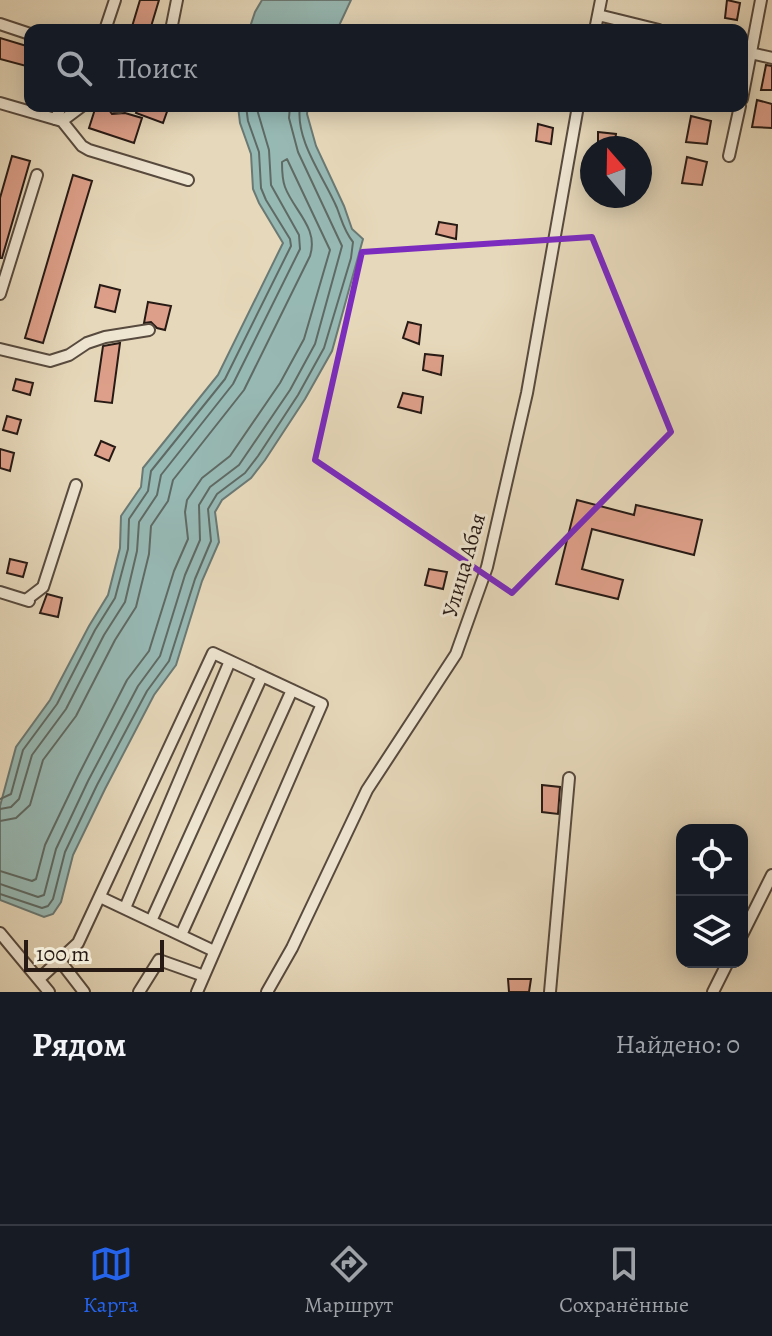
<!DOCTYPE html>
<html lang="ru">
<meta charset="utf-8">
<style>
:root{--surface:#171b24;--page:#20242c;--text:#f1f3f6;--muted:#9ea1a6;--line:#363941;--accent:#2563eb}
body{margin:0;font-family:Alegreya,serif;background:var(--page);color:var(--text)}
.controls{position:absolute;right:24px;bottom:24px;display:grid;overflow:hidden;border-radius:16px;box-shadow:0 4px 20px #0003}
.controls button{width:72px;height:72px;display:grid;place-items:center;padding:0;border:0;border-bottom:2px solid var(--line);background:var(--surface);color:var(--text);font:40px sans-serif}
.compass{position:absolute;left:580px;top:136px;width:72px;height:72px;border-radius:50%;background:var(--surface);box-shadow:0 4px 20px #0003;rotate:340deg}
.scale{position:absolute;left:24px;bottom:20px;width:140px;box-sizing:border-box;padding-left:8px;border:4px solid #271a15;border-top:0;font-size:22px;line-height:28px;white-space:nowrap;color:#271a15;-webkit-text-stroke:6px #efe6d2;paint-order:stroke}
.list{margin:0;padding:0;list-style:none}
h2{display:flex;justify-content:space-between;align-items:center;height:104px;margin:0;padding:0 32px;font-size:34px}
h2 small{font-size:26px;font-weight:400;color:var(--muted)}
.icon{flex:none;width:44px;height:44px;fill:none;stroke:currentColor;stroke-width:2;stroke-linecap:round;stroke-linejoin:round}
.map{position:relative;flex:none;width:772px;height:992px;overflow:hidden}
.search{position:absolute;background:var(--surface);box-shadow:0 4px 20px #0003;left:24px;right:24px;top:24px;height:88px;display:flex;align-items:center;gap:20px;box-sizing:border-box;padding:0 28px;border-radius:16px;color:var(--muted);font-size:30px}
.sheet{height:232px;background:var(--surface)}
nav{display:flex;justify-content:space-around;align-items:center;box-sizing:border-box;height:112px;border-top:2px solid var(--line);background:var(--surface);font-size:22px;color:var(--muted)}
nav a{display:grid;justify-items:center;gap:4px}
nav .on{color:var(--accent)}
.map>svg:first-child{display:block}
.water{fill:#97b9b4;stroke:#6a7974;stroke-width:2}
.lines{fill:none;stroke-linecap:round;stroke-linejoin:round}
.shore{stroke:#5f6a64;stroke-width:2}
.building{fill:#dd9f89;stroke:#271a15;stroke-width:2}
.minor-casing{stroke:#574a3e;stroke-width:14}
.minor{stroke:#efe6d2;stroke-width:10}
.marked{fill:none;stroke:#7b2cbf;stroke-width:6;stroke-linejoin:round}
.labels{text-anchor:middle;stroke-width:6;stroke-linejoin:round;paint-order:stroke}
.street-label{font-size:22px;fill:#271a15;stroke:#efe6d2}
</style>
<div class="map">
<svg width="772" height="992" viewBox="0 0 772 992">
<rect width="100%" height="100%" fill="#e6d8ba"/>
<filter id="stains"><feTurbulence type="fractalNoise" baseFrequency=".0025" numOctaves="4"/><feColorMatrix values="0 0 0 0 .2 0 0 0 0 .09 0 0 0 0 .02 0 0 0 .5 -.17"/></filter>
<radialGradient id="worn" r=".72"><stop offset=".6" stop-color="#630" stop-opacity="0"/><stop offset="1" stop-color="#630" stop-opacity=".3"/></radialGradient>
<path class="water" d="M262,0H351L337,30H249L255,12Z
M238,106H308L307,114L316,146L344,206L352,229L363,239L332,351L305,399L265,460L251,478L222,500L215,512L219,542L202,581L176,665L154,695L105,789L73,855L61,902L53,914L44,917L0,900V806L16,747L50,700L89,626L108,595L120,548L121,516L141,487L143,468L218,375L283,243L259,203L253,189L251,154L240,123Z"/>
<g class="lines">
<path class="shore" d="M0,799L11,794L23,750L57,704L95,630L115,598L128,549L129,519L148,491L151,471L225,379L291,246L290,239L266,200L261,188L259,152L248,121L246,106
M0,809L11,807L19,799L32,755L66,709L104,635L125,602L137,551L139,522L157,495L161,475L233,384L300,249L299,235L271,185L269,150L256,106
M0,821L16,818L30,805L43,760L76,716L115,640L136,607L149,554L151,526L168,501L173,480L244,390L310,256C319,228 294,211 285,187C282,179 282,170 282,162L287,159L330,250L304,339L280,383L230,456L202,478L187,500L185,512L188,539L174,571L149,651L127,680L78,776L45,845L36,879L32,881L0,871
M0,884L38,897L44,895L56,849L88,781L138,686L160,656L185,575L200,540L199,505L210,487L239,465L290,390L315,344L342,246L298,152L289,118L290,106
M0,894L42,908L48,906L53,899L65,852L97,785L147,691L169,661L195,579L211,541L208,509L217,494L245,473L258,456L298,395L324,348L351,258L353,242C344,231 342,221 337,208C324,177 295,141 300,106"/>
</g>
<path class="building" d="M140,0H159L150,30H131Z
M727,0L740,3L737,20L725,18Z
M0,38L30,47V67L0,59Z
M766,65L772,66V90H761Z
M757,100L772,104V128L752,127Z
M96,106H106L112,114L125,113L142,118L134,143L89,128Z
M139,106H169L163,123L136,113Z
M691,116L711,121L707,144L686,142Z
M538,124L553,128L551,144L536,141Z
M598,132L616,134L614,148H598Z
M12,156L30,161L2,258H0V198Z
M687,157L707,162L702,185L682,183Z
M73,175L92,181L43,343L25,338Z
M439,222L457,225L456,239L436,234Z
M100,285L120,290L115,312L95,307Z
M148,302L171,306L165,330L157,328L151,322L144,323Z
M408,322L421,325L419,344L403,338Z
M120,343L112,403L95,401L103,346Z
M425,354L443,356L441,375L423,370Z
M16,379L33,383L30,395L13,390Z
M403,393L423,397L421,413L398,407Z
M7,416L21,420L17,434L3,430Z
M101,441L115,447L109,461L95,455Z
M0,449L14,453L10,471L0,468Z
M577,500L634,515L636,505L702,520L694,555L592,529L582,569L623,580L618,599L556,584Z
M10,559L27,563L23,577L7,573Z
M429,569L447,572L443,589L425,585Z
M47,594L62,598L58,617L40,613Z
M542,785L560,787L558,814L542,812Z
M508,979H531L529,992H509Z"/>
<g class="lines">
<g class="minor-casing">
<path id="minor" d="M598,15L659,30
M0,24L30,34
M105,30L115,0
M171,30L177,0
M595,30L601,0
M742,51L772,58
M742,99L761,0
M0,103L62,121L82,146L89,150L188,180
M114,106L119,107
M55,119L62,106
M62,121L82,106
M729,156L740,106
M0,294L37,175
M0,349L50,361L69,355L87,343L105,337L149,330
M0,592L29,601
M26,600L43,587L76,485
M100,897L214,951
M125,908L230,661
M151,921L262,676
M0,933L49,992
M181,935L292,690
M742,935L772,875
M60,961L84,992
M39,979L78,943L213,653L322,704L197,992
M139,992L159,960L204,976
M267,992L292,948L367,790L456,654L487,567L527,393L578,106
M550,992L569,778
M713,992L728,962"/>
</g>
<use href="#minor" class="minor"/>
</g>
<path class="marked" d="M592,237L671,432L512,593L315,460L362,252Z"/>
<g class="labels">
<g class="street-label">
<text transform="translate(463 565) rotate(-74)" y="8">Улица Абая</text>
</g>
</g>
<rect width="100%" height="100%" filter="url(#stains)"/>
<rect width="100%" height="100%" fill="url(#worn)"/>
</svg>
<div class="controls">
<button><svg class="icon" aria-label="locate" viewBox="0 0 24 24"><circle cx="12" cy="12" r="6"/><path d="M12 2v4M12 18v4M2 12h4M18 12h4"/></svg></button>
<button><svg class="icon" aria-label="layers" viewBox="0 0 24 24"><path d="M12 4l9 5-9 5-9-5zM3 14l9 5 9-5"/></svg></button>
</div>
<svg class="compass" viewBox="-18 -18 36 36"><path d="M0-13l5 13h-10z" fill="#e53935"/><path d="M0 13l5-13h-10z" fill="#9ea1a6"/></svg>
<div class="scale">100 m</div>
<div class="search"><svg class="icon" aria-label="search" viewBox="0 0 24 24"><circle cx="10" cy="10" r="6"/><path d="M15 15l6 6"/></svg>Поиск</div>
</div>
<section class="sheet">
<h2>Рядом<small>Найдено: 0</small></h2>
<ul class="list">
</ul>
</section>
<nav>
<a class="on"><svg class="icon" aria-label="map" viewBox="0 0 24 24"><path d="M3 6l6-2 6 2 6-2v14l-6 2-6-2-6 2zM9 4v14M15 6v14"/></svg>Карта</a>
<a><svg class="icon" aria-label="directions" viewBox="0 0 24 24"><path d="M12 3l9 9-9 9-9-9zM9 14v-3h6M13 9l2 2-2 2"/></svg>Маршрут</a>
<a><svg class="icon" aria-label="saved" viewBox="0 0 24 24"><path d="M7 4h10v16l-5-4-5 4z"/></svg>Сохранённые</a>
</nav>
